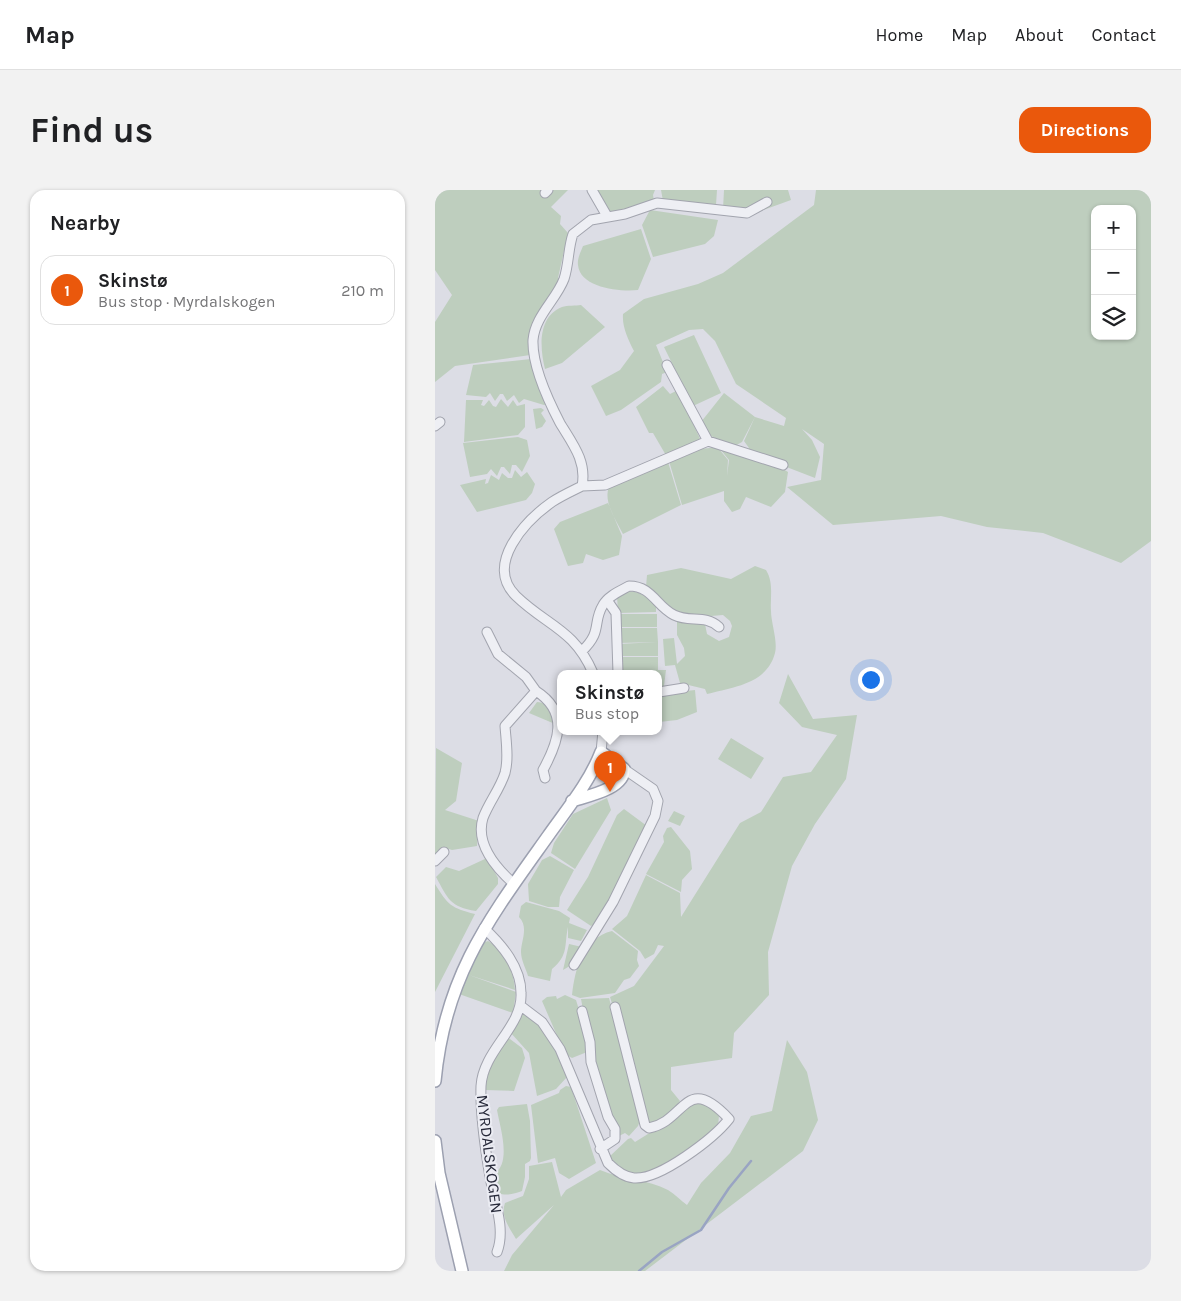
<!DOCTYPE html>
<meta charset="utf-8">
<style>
:root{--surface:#fff;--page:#f2f2f2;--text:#202124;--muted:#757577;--line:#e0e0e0;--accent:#ea580c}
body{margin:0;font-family:Karla,sans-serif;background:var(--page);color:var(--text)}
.controls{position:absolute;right:15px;top:15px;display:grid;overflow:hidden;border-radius:10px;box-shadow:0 1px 4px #0004}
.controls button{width:45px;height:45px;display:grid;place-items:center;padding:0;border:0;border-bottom:1px solid var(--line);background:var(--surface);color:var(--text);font:25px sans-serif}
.you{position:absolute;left:435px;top:489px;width:18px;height:18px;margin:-12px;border:4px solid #fff;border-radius:50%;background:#1a73e8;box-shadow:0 0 0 8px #1a73e833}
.badge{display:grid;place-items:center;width:32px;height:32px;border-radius:50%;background:var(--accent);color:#fff;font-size:16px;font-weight:700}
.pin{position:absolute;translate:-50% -41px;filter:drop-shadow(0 1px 2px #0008)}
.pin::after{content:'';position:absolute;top:26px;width:18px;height:15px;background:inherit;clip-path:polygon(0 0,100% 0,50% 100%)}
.popup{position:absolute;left:122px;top:480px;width:105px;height:65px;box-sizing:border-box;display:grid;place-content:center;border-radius:10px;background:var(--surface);filter:drop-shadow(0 1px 4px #0005);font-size:16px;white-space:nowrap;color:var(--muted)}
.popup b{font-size:19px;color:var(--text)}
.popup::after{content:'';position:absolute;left:50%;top:100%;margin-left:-10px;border:10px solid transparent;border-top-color:var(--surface)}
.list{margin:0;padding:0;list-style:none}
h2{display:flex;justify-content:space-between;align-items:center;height:65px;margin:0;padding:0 20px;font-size:21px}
h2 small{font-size:16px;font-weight:400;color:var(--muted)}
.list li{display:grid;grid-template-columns:32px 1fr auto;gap:15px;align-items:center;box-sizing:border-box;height:70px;margin:0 10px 10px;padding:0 10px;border:1px solid var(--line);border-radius:15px}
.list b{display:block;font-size:19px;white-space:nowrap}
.list p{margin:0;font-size:16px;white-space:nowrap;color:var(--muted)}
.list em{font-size:16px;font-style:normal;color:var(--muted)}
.icon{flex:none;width:28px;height:28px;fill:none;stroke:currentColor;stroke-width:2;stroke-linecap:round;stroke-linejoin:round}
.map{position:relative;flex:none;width:716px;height:1081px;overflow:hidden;border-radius:15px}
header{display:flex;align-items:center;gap:30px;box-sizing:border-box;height:70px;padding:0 25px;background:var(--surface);border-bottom:1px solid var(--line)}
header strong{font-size:24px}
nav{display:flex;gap:28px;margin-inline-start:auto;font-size:18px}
.intro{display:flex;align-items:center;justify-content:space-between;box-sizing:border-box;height:120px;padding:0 30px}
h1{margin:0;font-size:35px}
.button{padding:12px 22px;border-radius:15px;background:var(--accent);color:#fff;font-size:18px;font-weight:700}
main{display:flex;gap:30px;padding:0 30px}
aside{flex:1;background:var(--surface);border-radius:15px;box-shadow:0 1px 4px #0004}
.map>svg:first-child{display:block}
.green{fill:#becebe;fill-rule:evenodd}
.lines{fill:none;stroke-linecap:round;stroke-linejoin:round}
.stream{stroke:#99a4c3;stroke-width:2.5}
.minor-casing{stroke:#a2a4ae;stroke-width:11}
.major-casing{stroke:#9ca0b0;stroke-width:14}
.minor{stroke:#eeeff4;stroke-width:9}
.major{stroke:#fff;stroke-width:11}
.labels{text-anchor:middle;stroke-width:4;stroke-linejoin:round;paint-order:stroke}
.street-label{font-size:16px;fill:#272a3a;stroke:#ebecf3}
</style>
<header>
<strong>Map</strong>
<nav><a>Home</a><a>Map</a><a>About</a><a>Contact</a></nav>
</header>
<div class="intro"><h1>Find us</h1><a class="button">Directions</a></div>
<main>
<aside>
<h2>Nearby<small></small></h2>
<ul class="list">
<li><span class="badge">1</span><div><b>Skinstø</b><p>Bus stop · Myrdalskogen</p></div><em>210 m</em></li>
</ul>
</aside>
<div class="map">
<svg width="716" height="1081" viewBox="0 0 716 1081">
<rect width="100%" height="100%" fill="#dcdde5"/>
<path class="green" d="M0,0H133L116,17L126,26L125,34L133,43L123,88L130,91L103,143L102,164L20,176L0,192V132L17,105L0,80Z
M162,0H220L218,5L219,11L191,21L176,23Z
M226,0H282L281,15L228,11Z
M289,0H353L356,10L312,26L288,19Z
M381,0H716V351L686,373L608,343L552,337L506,326L398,335L352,297L386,290L389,254L367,239L377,250L385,267L380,288L313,262L314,258L309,251L320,227L307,252L298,257L272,244L266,232L289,203L320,227L349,236L351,228L301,194L280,151L268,139L254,140L221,155L232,182L227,184L226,192L186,220L171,226L156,196L185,180L199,161C193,149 187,137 188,124L209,109L263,94L288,83L379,15ZM660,19H697V146H660Z
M215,20L283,30L279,46L270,54L218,67L207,35Z
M206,39L216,69L203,100C185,102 145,98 143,75C142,69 146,61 148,56Z
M146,115L170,137L127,173L110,179C105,159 102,127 127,117C132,115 141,116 146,115Z
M259,145L286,203L258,216L229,157Z
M96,169L112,214L109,215L89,209L84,213L79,205L72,211L68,204H65L60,211L55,203L51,207L31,205L38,175Z
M228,196L235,204L243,200L266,251L232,267L218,243H214L201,217Z
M66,209L73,217L78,210L82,216L90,214V237L83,245L29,252L31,210H48L46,215L49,216L54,210L58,216L61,217Z
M106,218L109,220L106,223L111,231L107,237L101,239L98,219Z
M83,247L92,250L95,266L87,282L81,275H77L75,284L69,277H66L62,286L56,279L52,284L35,287L28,253Z
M285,257L284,259L293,270L292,286L294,270L285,259L343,276L353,282L350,302L336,317L311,307L305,319L297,322L289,311V301L247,315L234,271L264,259Z
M233,272L246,315L188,344C181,330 168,312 174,297Z
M80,280L86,287L92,282L100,294L97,303L91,310L42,322L25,295L51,289L50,294L53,293L56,285L64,290L67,283L73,288H77Z
M173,313L187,346L184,365L168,370L151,364L148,373L133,376L119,339L125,332Z
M320,376L331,380C339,393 335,407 336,421C336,433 343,451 340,463C332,494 298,497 272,504L270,499L245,493L240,475L230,476L228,449L239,448L242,474L250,466L249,458L242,445V430L270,434L272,444L284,451L294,447L297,436L295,431L288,425L276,426L239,422L211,397L212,385L246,378L296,389Z
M189,401C204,401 211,405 221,416V422L183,423L182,406Z
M184,424H222V437H184Z
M184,438H222L223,452L183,453Z
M223,452V466H184V454Z
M185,467H223V480H231L229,496L224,500V483H187Z
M353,484L378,529L422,525L411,589L380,634L357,676L333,762L334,805L299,843L297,868L236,877V900L245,911C237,923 229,931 214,934L175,807L199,796L229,756L223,755L219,764L210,769L205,761L177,739L192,726L211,685L245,703L246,727L305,633L326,622L348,587L376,582L402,545L367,537L344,513Z
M260,500L262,522L242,530L224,532V504Z
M102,512C115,513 118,524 120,534L94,523Z
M296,548L329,568L316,589L283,569Z
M1,558L27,573L21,611L10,620L44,631L42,656L17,660L8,657L9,660L0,667Z
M172,608L176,620L140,679L116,663L119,653L138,624Z
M189,619L212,636L164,731L156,736L132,720L153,687L182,625Z
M239,621L250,626L245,636L233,631Z
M236,637L255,661L257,679L247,690L246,702L211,684L229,652L228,646L232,638Z
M115,666L139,680L125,707L124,717H113L94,711L93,694L107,670Z
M52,668L63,688V694L41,721C15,717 13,709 1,687L11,677L24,681Z
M0,694C13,715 16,718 40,724L0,802Z
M91,712L124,721L135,728L134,733L152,740L146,751L133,748V737C129,755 134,765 117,779L115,791L93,786C91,779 86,770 86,762C86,751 94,737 84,727L86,716Z
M177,741L203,761L202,770L204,776L195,788L189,790L180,803L145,808L137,805C140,778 148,748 177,741Z
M53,751C69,760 79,781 80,800L34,785L81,802L78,823L24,804L45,754Z
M134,754L147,757L138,774L128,780Z
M130,805L141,810L148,833L152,862L137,868L130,864L107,811L112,807L121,806L122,809Z
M174,808L206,928L203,936L194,946L190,943L184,946L183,936L175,926L157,866L146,809Z
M89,824L96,825L117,852L102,859L117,852L132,887L121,899L102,906L94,863L75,842L83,828Z
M71,846L87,858L90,868L79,901L50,900L53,881Z
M352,850L372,882L383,930L368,961L210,1081H69L77,1065L119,1015L81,1049C75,1039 65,1026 70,1013L88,1006L94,989V976L117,972L126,1007L131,1000L165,980C188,990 213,989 233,1000C240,1004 246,1011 252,1015L266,993L295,963L316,926L337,921Z
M131,896L136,897L161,973L134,989L124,983L120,968L103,973L96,915L124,903L125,900Z
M265,911L276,917L284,925L283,937C263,952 213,997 187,981C182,978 177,972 173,968L193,949L196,948L200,952L242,926L248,916Z
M92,914L95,931L96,968L95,971L90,974V987L87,1001C79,1004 71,1006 63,1003L59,984C77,973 65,937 62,920L64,917Z"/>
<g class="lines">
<path class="stream" d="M204,1081L227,1062L266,1040L294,998L316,971"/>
<g class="minor-casing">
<path id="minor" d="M157,0L172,26
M110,3L113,0
M232,175L273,251
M0,236L5,232
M147,296L170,295L273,251L348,275
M172,410L181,423L183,483
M52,442L63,464L91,487L101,501
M147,461C168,441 157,433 168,415C173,406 185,401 194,396C217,396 221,416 239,425C255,433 270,424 284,437
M158,483C139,439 112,436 81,406C49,375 90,331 117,312C126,306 137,301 147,296C152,271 137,253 125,233C113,210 97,176 98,150C100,126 121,110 129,89C134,74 133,58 138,44L156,30L190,24L222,13L312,23L332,12
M224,502L249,498
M166,562L168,541
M0,671L9,662
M79,694C61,678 40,654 48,628C54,612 65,599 70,583C74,568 71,551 70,536L101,501C134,522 124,551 108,580L110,588
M49,738C67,755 86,777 86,803C88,837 48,860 46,896C45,925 50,958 55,987C59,1010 71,1039 62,1062
M139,775L178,712L220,626L223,611L218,599L189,579
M86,816L107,832L125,859L173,973C180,980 188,987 199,988C225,990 279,948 294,929C250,882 251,931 214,938L210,935L180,817
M147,821L155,852L156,872L173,927L180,939V949L165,959"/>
</g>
<g class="major-casing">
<path id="major" d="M0,891C10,785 54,729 113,646C132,619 154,593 166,562L189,579C190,599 152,606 137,611
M0,951L4,983L27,1081"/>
</g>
<use href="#minor" class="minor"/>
<use href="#major" class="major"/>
</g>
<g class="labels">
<g class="street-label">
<text transform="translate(55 964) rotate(83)" y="6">MYRDALSKOGEN</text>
</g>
</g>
</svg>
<div class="controls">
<button>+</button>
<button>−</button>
<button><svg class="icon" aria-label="layers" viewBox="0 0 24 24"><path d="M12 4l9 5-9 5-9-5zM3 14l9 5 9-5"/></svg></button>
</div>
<div class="you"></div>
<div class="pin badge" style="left:175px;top:602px">1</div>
<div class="popup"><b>Skinstø</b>Bus stop</div>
</div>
</main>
